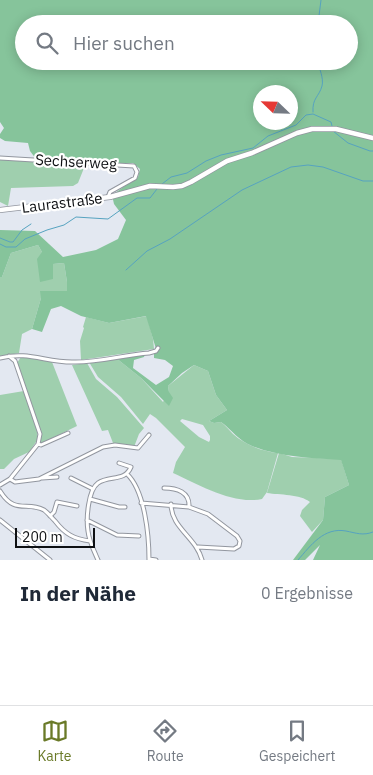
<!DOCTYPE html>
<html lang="de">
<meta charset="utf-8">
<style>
:root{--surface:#fff;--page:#f2f2f3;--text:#1f2937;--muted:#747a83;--line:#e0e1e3;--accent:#6a7a28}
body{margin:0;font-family:"IBM Plex Sans",sans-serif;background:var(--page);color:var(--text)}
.compass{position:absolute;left:253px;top:85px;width:45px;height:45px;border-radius:50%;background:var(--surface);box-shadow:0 2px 12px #0003;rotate:293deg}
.scale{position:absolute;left:15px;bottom:12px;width:80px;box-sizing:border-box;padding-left:5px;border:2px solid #0e1013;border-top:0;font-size:14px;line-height:18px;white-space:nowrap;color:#0e1013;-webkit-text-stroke:4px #fff;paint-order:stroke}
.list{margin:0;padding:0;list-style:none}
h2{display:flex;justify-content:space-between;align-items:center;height:65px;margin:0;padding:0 20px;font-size:21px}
h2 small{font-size:16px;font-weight:400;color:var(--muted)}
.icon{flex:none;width:28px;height:28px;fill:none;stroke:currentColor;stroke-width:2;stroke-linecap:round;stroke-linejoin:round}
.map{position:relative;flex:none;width:373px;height:560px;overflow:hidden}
.search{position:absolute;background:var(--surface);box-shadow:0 2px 12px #0003;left:15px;right:15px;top:15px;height:55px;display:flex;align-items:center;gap:12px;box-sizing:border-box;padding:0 18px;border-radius:28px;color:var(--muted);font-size:19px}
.sheet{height:145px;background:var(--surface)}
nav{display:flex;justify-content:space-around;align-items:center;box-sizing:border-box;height:70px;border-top:1px solid var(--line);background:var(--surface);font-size:14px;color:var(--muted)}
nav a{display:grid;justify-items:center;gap:2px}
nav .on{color:var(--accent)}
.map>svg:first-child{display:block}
.green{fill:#9fcfae;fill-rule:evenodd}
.forest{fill:#86c49b;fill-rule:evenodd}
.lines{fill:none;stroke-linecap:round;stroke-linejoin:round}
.stream{stroke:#56a3c0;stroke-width:1}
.street-casing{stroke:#92969f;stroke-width:5}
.secondary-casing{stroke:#92969f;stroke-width:6}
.street{stroke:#fff;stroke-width:3}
.secondary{stroke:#fff;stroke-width:4.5}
.labels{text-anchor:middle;stroke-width:4.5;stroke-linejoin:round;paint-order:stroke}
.street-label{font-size:15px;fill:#0e1013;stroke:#fff}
</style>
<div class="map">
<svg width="373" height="560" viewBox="0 0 373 560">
<rect width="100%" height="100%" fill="#e3e8f1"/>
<path class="green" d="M0,158L86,163L78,183L73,186L11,188L8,206L0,202Z
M38,245L42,252L53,264L64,263L67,282V291L41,298L32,329L22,334L19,353L0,357V277H2L11,253Z
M147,316L153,339L154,349L81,360L80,341L84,328L83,327L86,317L109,323Z
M24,356L52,362L77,426L40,444V428L17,363L21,357Z
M116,358L141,378L163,402L169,392L168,386L194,365L208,371L216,395L227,410L209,421L214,423L221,422C226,426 229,430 233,434C245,445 262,451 278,453L267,492L262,499C233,505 200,485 173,473L176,462L185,447L156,418L150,414L143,424L121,397L98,377L89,362ZM182,419L203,425L210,436V440L209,442L199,437L180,421Z
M87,363L96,379L117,397L144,428L139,434L134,447L113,443L108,430L102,431L72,365Z
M24,391L36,425L38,439L29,452L14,459L4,469H0V395Z
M279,453L292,457L341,459L349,485L325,497L323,520L312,532L300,516L302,510L310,502C300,494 280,495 267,493Z"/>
<path class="forest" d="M0,0H373V560H313L320,545L305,560H293L323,520L325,497L349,485L341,460C312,458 279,457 252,446C239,441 232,430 221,422L214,423L209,421L227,410L216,395L208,371L194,365L182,373L168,386L169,392L173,398L169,406L141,378L116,358L145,354L144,357L134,360L133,368L156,385L169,377L173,366L165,360L154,358V354L157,352L146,316L109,323L81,316L61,306L51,309L42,332L32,329L41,298L40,291H67V282L64,263L53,264V279L40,282L37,259L42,252L38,245L11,253L2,277H0V230L35,231L63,257L96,250L118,239L126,220L114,204L112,195L138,177L140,169L133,163L111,164L36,159L30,151L28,143L5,141L0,138V134L4,128L0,122ZM24,24H349V61H24ZM260,92H290V122H260Z"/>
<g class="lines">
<path class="stream" d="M318,24L321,0
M313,112C312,98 319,97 322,86C324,78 319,69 318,61
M333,131L348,143L370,151H373
M162,184L171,177L187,173L206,161L221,155L253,148L268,136L296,125L306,115L313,114L331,122L332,126
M0,238L10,242H13L22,230L31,224
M0,244L6,247H16L25,239L47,230L64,225L76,217L108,219L137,198H150L157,189
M126,270L147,251L170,239L242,190L291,167L308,165L323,167L363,181H373
M298,560C311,545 324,527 346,531C356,533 363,536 373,532"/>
<g class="street-casing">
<path id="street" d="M0,158L134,166L137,172L135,178L110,192L108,197
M0,358C28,351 45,362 72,362C98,363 123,355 149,353L156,351L158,348
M38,444L41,445L68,433
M127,474C145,491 149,536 149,560
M42,478L57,477
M71,478L93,489
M10,479L15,482L39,479L103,447L115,445L138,448L149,435
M0,485L10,479L38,444L40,434L15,361L9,356
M164,488C177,488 190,492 189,507
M0,491C15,515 26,501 44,510C48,513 51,517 55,521C65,534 74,539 90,541
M90,499L119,507H125
M141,503L189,507L208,514L237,536L240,541L239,546L234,549L198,547
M171,504C171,528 196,537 202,560
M50,516L54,512L57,502L77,506
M0,520L50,560
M87,520L117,535L139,536
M149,559L156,560
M98,560C94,551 89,541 88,531C86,519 88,490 98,483C109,475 125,482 131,467L119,463"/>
</g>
<g class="secondary-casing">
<path id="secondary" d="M0,210L110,197L150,186L173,187L182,186L191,182L227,161L252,153L297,133L312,129H336L373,138"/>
</g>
<use href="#street" class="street"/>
<use href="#secondary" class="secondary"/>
</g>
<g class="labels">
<g class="street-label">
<text transform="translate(76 162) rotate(3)" y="5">Sechserweg</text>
<text transform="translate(62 203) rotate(-7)" y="5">Laurastraße</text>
</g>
</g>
</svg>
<svg class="compass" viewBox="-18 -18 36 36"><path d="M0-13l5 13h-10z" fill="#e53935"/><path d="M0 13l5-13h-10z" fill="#747a83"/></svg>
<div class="scale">200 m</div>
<div class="search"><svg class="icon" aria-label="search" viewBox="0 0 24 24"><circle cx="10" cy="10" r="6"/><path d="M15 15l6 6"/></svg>Hier suchen</div>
</div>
<section class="sheet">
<h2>In der Nähe<small>0 Ergebnisse</small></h2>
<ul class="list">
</ul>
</section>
<nav>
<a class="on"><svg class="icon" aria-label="map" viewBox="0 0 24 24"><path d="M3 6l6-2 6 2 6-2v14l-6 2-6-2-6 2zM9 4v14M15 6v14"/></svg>Karte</a>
<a><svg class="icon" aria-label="directions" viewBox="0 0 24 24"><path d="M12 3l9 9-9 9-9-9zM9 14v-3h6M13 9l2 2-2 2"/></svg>Route</a>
<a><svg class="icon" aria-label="saved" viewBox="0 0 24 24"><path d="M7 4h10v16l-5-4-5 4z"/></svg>Gespeichert</a>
</nav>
